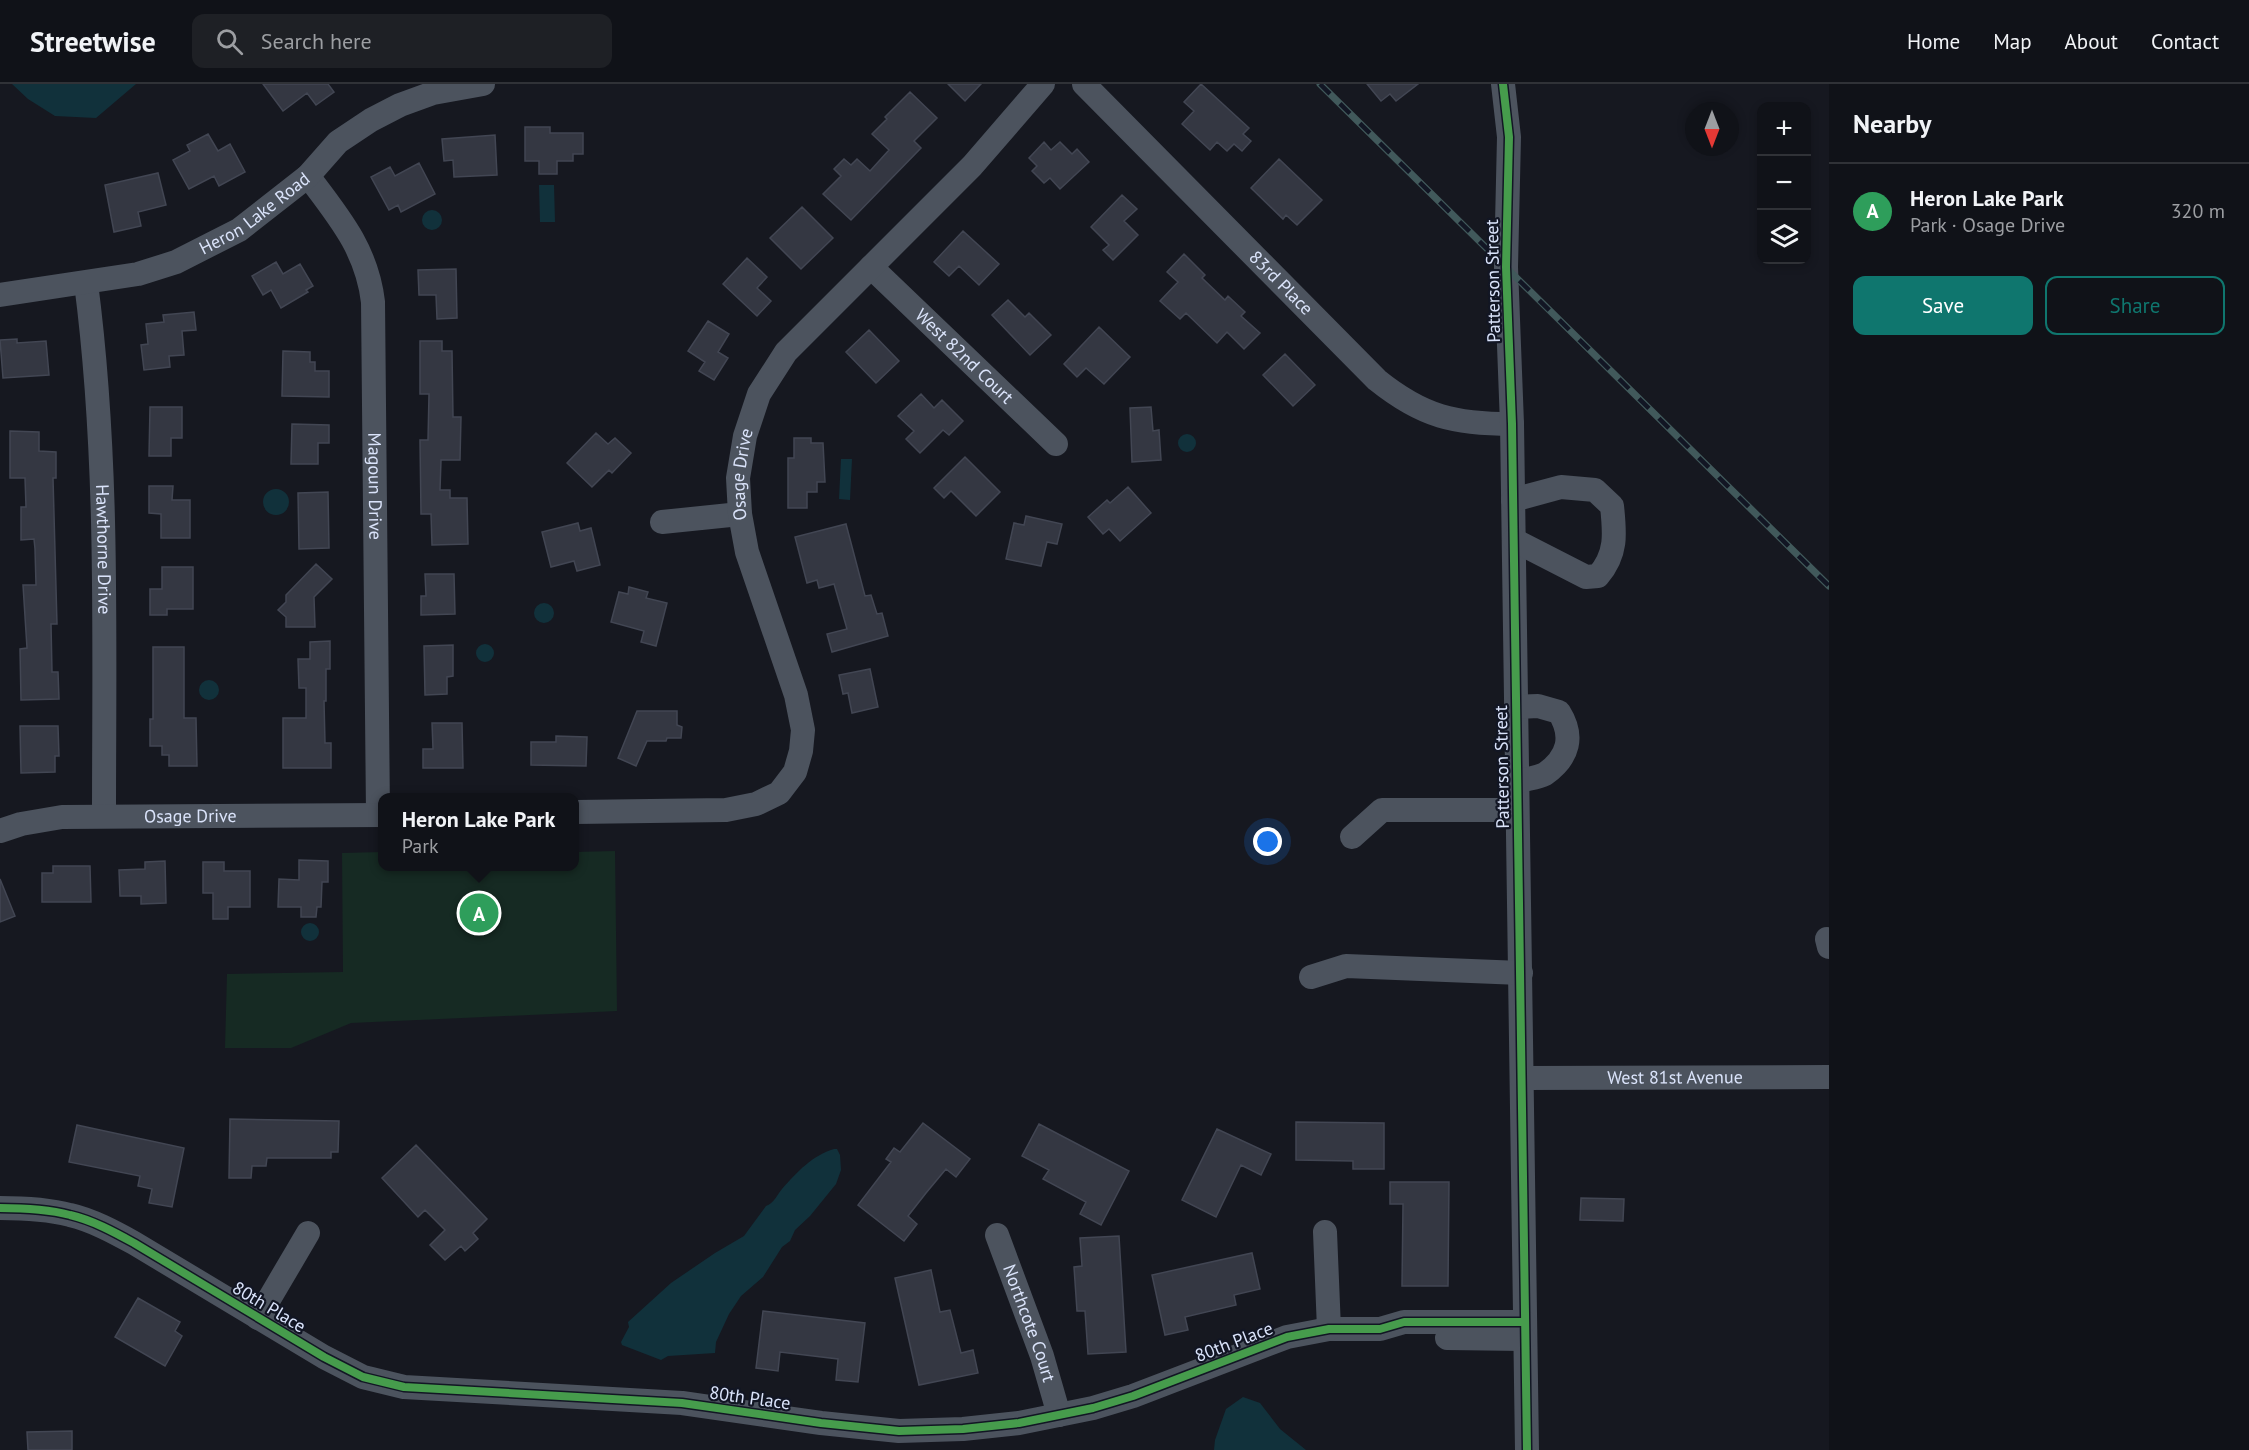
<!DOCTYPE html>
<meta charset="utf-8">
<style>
:root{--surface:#101218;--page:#1e2025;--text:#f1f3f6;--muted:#9c9ea2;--line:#303237;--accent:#0f766e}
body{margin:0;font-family:"PT Sans",sans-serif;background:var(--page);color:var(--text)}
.controls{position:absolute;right:18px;top:18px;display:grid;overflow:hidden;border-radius:12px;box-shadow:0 3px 9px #0003}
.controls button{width:54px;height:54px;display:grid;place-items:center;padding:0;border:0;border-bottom:2px solid var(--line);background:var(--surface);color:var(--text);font:30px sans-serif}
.compass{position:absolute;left:1685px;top:18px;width:54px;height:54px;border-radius:50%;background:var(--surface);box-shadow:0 3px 9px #0003;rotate:180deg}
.you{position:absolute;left:1268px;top:758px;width:21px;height:21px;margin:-15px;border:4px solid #fff;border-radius:50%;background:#1a73e8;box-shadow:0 0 0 9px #1a73e833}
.badge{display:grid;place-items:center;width:39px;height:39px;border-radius:50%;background:var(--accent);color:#fff;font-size:20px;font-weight:700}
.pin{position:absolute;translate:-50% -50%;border:3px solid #fff;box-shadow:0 2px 6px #0006}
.popup{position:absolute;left:378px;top:709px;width:201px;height:78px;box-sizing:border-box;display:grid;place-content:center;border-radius:12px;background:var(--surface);filter:drop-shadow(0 2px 4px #0005);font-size:20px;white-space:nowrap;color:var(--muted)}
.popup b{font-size:22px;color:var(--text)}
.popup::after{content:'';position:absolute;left:50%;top:100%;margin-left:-12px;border:12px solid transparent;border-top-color:var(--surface)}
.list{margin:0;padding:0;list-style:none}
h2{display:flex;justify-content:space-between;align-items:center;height:78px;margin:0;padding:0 24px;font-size:26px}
h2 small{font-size:20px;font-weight:400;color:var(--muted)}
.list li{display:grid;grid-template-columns:39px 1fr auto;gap:18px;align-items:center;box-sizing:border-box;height:96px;padding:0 24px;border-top:2px solid var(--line)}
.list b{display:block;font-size:22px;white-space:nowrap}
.list p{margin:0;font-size:20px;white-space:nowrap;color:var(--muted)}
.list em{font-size:20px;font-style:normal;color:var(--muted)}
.actions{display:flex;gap:12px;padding:18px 24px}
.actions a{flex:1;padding:14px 0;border:2px solid var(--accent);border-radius:12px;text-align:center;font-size:21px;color:var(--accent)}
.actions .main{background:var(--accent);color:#fff}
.icon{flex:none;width:33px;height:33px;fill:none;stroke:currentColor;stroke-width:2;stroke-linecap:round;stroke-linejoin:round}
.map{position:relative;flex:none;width:1829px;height:1366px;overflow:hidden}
header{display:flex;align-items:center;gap:36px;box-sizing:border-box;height:84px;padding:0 30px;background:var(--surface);border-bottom:2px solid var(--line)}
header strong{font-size:28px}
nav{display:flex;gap:33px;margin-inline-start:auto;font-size:21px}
.search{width:420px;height:54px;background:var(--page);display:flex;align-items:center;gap:15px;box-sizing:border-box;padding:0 21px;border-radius:12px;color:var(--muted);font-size:22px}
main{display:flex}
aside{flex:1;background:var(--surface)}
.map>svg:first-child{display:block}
.green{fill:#162a23}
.water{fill:#11313b}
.building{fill:#343742;stroke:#424653;stroke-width:1.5}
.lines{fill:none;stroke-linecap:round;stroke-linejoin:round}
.minor{stroke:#4c535e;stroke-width:24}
.rail-casing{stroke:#41595b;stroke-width:7}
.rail{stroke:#121624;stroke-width:4.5;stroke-dasharray:14;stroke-linecap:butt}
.cycleway-casing{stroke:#121624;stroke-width:11}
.cycleway{stroke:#469c4c;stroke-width:8}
.labels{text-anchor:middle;stroke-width:4.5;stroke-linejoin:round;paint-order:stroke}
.street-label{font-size:18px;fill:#dae3fa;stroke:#121624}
</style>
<header>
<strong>Streetwise</strong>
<div class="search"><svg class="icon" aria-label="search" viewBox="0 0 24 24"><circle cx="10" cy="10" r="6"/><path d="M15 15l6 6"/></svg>Search here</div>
<nav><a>Home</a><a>Map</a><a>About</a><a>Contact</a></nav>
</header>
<main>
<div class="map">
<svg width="1829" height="1366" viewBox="0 0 1829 1366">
<rect width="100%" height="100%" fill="#161820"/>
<path class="green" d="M615,767L617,927L351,939L291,964H225L227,890L343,888L342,769L383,768V782H575V768Z"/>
<path class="water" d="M12,0H136L96,34L55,32L28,15Z
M539,101H554L555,138H540Z
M422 136a10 10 0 1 1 20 0a10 10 0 1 1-20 0Z
M1178 359a9 9 0 1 1 18 0a9 9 0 1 1-18 0Z
M841,375H852L850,416L839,415Z
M263 418a13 13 0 1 1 26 0a13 13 0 1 1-26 0Z
M534 529a10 10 0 1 1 20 0a10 10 0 1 1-20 0Z
M476 569a9 9 0 1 1 18 0a9 9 0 1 1-18 0Z
M199 606a10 10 0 1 1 20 0a10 10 0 1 1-20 0Z
M301 848a9 9 0 1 1 18 0a9 9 0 1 1-18 0Z
M834,1065H837L840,1071L841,1086L836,1100L810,1132L795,1146L790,1157L782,1163L763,1193L741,1212L729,1230L716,1258L715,1269L668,1272L661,1276L622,1261L621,1258L629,1243L628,1238L671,1199L715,1169L744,1152L766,1122C774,1119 777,1111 782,1105C797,1088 813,1071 834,1065Z
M1243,1313L1260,1319L1280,1345L1306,1366H1214L1215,1356L1226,1325Z"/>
<path class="building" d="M263,0H328L334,8L316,21L307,9L283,27Z
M948,0H981L965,17Z
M1201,0L1249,44L1243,50L1251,57L1242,67L1234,60L1227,67L1217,58L1210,66L1182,40L1194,27L1184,18Z
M1367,0H1418L1396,17L1390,10L1381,17Z
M910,8L937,34L914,57L921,64L851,136L823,110L841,92L834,85L844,75L851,81L857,75L870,87L889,66L872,50L887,35L885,33Z
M525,43H550V49H583V70H573V77H557V90H539V77H525Z
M208,50L218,67L230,60L245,88L219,102L214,92L189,105L173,76L190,67L187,61Z
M495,51L497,91L454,93L453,76L444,77L442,55Z
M1044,58L1051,66L1060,58L1072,70L1077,65L1089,78L1060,105L1050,94L1044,99L1032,87L1037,82L1029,74Z
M1279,75L1322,116L1297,141L1286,131L1283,135L1251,104Z
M419,79L435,110L401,128L398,121L389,126L371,93L390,83L395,92Z
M158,89L166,121L138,128L141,142L114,148L105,101Z
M1122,111L1137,125L1124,137L1138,151L1113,176L1103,166L1109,161L1091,143Z
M802,123L833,154L801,185L770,154Z
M963,147L999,180L979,201L959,182L949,192L934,178Z
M1184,170L1205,191L1202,194L1225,216L1228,212L1245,228L1241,232L1260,249L1244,265L1227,248L1217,259L1186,229L1180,235L1160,217L1178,198L1167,188Z
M747,174L767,193L757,204L771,217L757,232L723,200Z
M276,178L283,190L300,180L313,202L306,206L308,208L281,224L271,206L263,211L252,192Z
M456,185L457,234L437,235L436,211H419L418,186Z
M1008,216L1025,233L1029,229L1051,251L1030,271L992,231Z
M194,228L196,246L182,247L184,271L169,272L170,283L144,286L141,261L148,260L146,240L164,238L163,231Z
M708,237L729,250L718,268L728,274L714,296L699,287L705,278L688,267Z
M1099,243L1130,273L1104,300L1086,284L1077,293L1064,280Z
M869,246L899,277L876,299L846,268Z
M17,255V259L46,257L49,291L3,294L0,256Z
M420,257H442V267H452L453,333H461L460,376H441L440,406H450V414H467L468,460L432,461L431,430H421L420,356H428L429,310H420Z
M283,267L310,268V278H315V287H329V313L282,312Z
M1285,270L1315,301L1293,322L1263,291Z
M921,310L934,324L942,316L963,337L949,351L943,346L920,369L906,355L914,347L898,332Z
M150,323H182V354H171V372H149Z
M1151,323L1153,347L1159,346L1161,376L1132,378L1130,324Z
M292,340L329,341V359H318V380H291Z
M10,347L39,348V367L56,368V394H53L57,540H51L52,588H58L59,615L21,616L20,565L27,564L23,501H36L35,465L34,455L21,456V423H26L25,394H10Z
M596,349L608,360L615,354L631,369L612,389L609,386L592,403L567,379Z
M794,354H811V359H823L825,398H817V408H807V424H788V374H794Z
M965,373L1000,408L976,432L951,407L944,414L934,404Z
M149,402H173L172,416H190V454H161V430L149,429Z
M1128,403L1151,429L1120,457L1109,445L1103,450L1088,433L1107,416L1110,419Z
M328,408L329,464L299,465L298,409Z
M1026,432L1062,440L1057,460L1047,458L1041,482L1006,475L1014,439L1024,441Z
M578,439L580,447L591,444L600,481L577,487L574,477L551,483L542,448Z
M846,440L865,512L871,511L877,530L882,529L888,552L832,568L827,550L847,545L834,500L819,504L817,496L807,499L795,453Z
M316,480L332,495L314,513L315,543H286V533L278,526L286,518V511Z
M162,483H193V525H167V531H150V505H162Z
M425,490H454L455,530L421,531V512H426Z
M629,503L648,508L646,514L667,519L656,562L641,558L644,547L611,538L619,508L628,510Z
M330,557V585H326V617H324L325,659H331V684H283V634H306V604H299L298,575H310V558Z
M453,561V592L447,593V610L425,611L424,562Z
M153,563H184V634H196L197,682H169V671H162V662H150V635H153Z
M870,585L878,623L852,629L848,609L843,610L839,591Z
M637,627H677V641L682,643L681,654H667L666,657H647L636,682L618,674Z
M432,639H462L463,684H423V665H433Z
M20,642H58L59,672H55V688L21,689Z
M556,652L587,653L586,682L531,681V658H556Z
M299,776L328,777V798H322L321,823H317L316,833H301V823H278L279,795L299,796Z
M165,777L166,819L141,820V812H120L119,786L145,785V778Z
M203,778H224V787H250V823H228V835H213V809H203Z
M53,782H90L91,818H42V789H53Z
M0,795L15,832L0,838Z
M230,1035L339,1037L338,1068H331V1074H267L266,1082H252L251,1094H229Z
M1296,1038L1384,1039V1085H1353V1077L1296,1076Z
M923,1039L970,1075L956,1093L946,1085L926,1109L908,1132L917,1140L904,1157L858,1121L891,1078L886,1075L894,1064L900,1068Z
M1039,1040L1129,1087L1101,1141L1080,1130L1086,1118L1043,1095L1049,1086L1022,1072Z
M77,1041L184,1064L172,1123L149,1119L152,1105L138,1102L140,1092L69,1078Z
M1217,1045L1271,1070L1261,1091L1241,1081L1216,1133L1182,1116Z
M416,1061L487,1135L473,1149L478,1155L465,1167L461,1162L445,1176L430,1161L445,1146L425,1126L418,1133L382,1094Z
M1390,1098H1449L1448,1202H1402L1403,1120H1390Z
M1581,1114L1624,1115L1623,1137L1580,1136Z
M1119,1152L1126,1268L1088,1270L1085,1227H1077L1074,1183L1082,1182L1080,1154Z
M1252,1169L1260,1205L1234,1211L1236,1221L1185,1233L1188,1246L1165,1251L1152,1191Z
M931,1186L940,1228L950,1226L961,1269L973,1266L978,1289L919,1301L895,1194Z
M138,1214L180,1238L175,1247L182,1252L165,1282L115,1253Z
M763,1227L865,1239L858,1298L836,1296L838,1275L780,1268L778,1287L756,1284Z
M72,1347V1366H28L27,1348Z"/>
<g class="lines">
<g class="minor">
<path id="s1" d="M1084,0L1377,296C1423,333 1455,340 1512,340"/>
<path d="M1503,0L1509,53L1506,183L1512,340L1527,1366"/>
<path id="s2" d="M308,92C339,133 367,166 373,218L378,731"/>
<path id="s3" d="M871,183L1056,360"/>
<path id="s4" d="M86,199C109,375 104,554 104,732"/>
<path id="s5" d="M0,211L138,190L176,178L239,146L308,92L338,58L371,36L400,21L433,9L483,0"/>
<path d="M1513,416L1561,403L1595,406L1612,422C1615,450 1617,470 1598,492L1586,493L1514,456"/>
<path d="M662,438L740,430"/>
<path d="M1516,623L1538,622L1559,628C1574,652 1569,673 1545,690C1537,694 1525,695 1517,698"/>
<path id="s6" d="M575,728L726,726L756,720L779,709L795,688L801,667L803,646L796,611L747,468L740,430L738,394L745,352L759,310L786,268L972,82L1043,0"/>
<path id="s7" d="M0,747L21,740L62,733L383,731"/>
<path d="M1352,753L1382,726H1517"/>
<path d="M1827,855L1829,863"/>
<path d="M1311,893L1346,882L1521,889"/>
<path id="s8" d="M1522,994L1829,993"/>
<path d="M0,1124C23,1124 47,1125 70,1131C92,1136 114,1148 134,1159L324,1273L363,1293L404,1303L682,1319L821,1339L899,1347L963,1345L1019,1339L1093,1324L1133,1312L1287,1253L1329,1245H1380L1404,1238H1524"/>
<path d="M1325,1148L1329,1245"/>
<path id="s9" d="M997,1151L1042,1272L1059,1331"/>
<path d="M258,1234L308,1149"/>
<path d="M1447,1254L1524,1255"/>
</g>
<g class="rail-casing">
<path id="rail" d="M1320,0L1829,502"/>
</g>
<use href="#rail" class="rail"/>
<g class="cycleway-casing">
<path id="cycleway" d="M1503,0L1509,53L1506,183L1512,340L1527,1366
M0,1124C23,1124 47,1125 70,1131C92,1136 114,1148 134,1159L324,1273L363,1293L404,1303L682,1319L821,1339L899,1347L963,1345L1019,1339L1093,1324L1133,1312L1287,1253L1329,1245H1380L1404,1238H1524"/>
</g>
<use href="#cycleway" class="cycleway"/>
</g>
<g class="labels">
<g class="street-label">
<text dy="6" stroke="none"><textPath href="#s5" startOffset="272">Heron Lake Road</textPath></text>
<text transform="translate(1493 197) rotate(-91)" y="6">Patterson Street</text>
<text dy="6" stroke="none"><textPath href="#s1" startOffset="280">83rd Place</textPath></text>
<text dy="6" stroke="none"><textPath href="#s3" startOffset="129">West 82nd Court</textPath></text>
<text dy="6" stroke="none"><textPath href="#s6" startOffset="542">Osage Drive</textPath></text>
<text dy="6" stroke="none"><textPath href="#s2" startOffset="328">Magoun Drive</textPath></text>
<text dy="6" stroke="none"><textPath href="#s4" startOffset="267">Hawthorne Drive</textPath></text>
<text transform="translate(1502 683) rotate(-91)" y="6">Patterson Street</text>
<text dy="6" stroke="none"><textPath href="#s7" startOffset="192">Osage Drive</textPath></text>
<text dy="6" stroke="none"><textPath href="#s8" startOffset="153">West 81st Avenue</textPath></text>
<text transform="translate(269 1223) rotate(31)" y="6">80th Place</text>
<text dy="6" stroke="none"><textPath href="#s9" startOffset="94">Northcote Court</textPath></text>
<text transform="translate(1234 1258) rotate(-21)" y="6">80th Place</text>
<text transform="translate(750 1314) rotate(8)" y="6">80th Place</text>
</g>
</g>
</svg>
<div class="controls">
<button>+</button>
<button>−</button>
<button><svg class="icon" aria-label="layers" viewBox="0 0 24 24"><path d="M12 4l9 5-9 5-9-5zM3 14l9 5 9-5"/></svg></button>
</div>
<svg class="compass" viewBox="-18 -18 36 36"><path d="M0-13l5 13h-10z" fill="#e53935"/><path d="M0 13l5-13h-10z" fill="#9c9ea2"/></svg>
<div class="you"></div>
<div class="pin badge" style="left:479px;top:829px;background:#2e9e5b">A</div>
<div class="popup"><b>Heron Lake Park</b>Park</div>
</div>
<aside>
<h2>Nearby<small></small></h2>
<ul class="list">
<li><span class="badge" style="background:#2e9e5b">A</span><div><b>Heron Lake Park</b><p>Park · Osage Drive</p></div><em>320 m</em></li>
</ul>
<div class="actions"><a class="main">Save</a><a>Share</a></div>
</aside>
</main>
